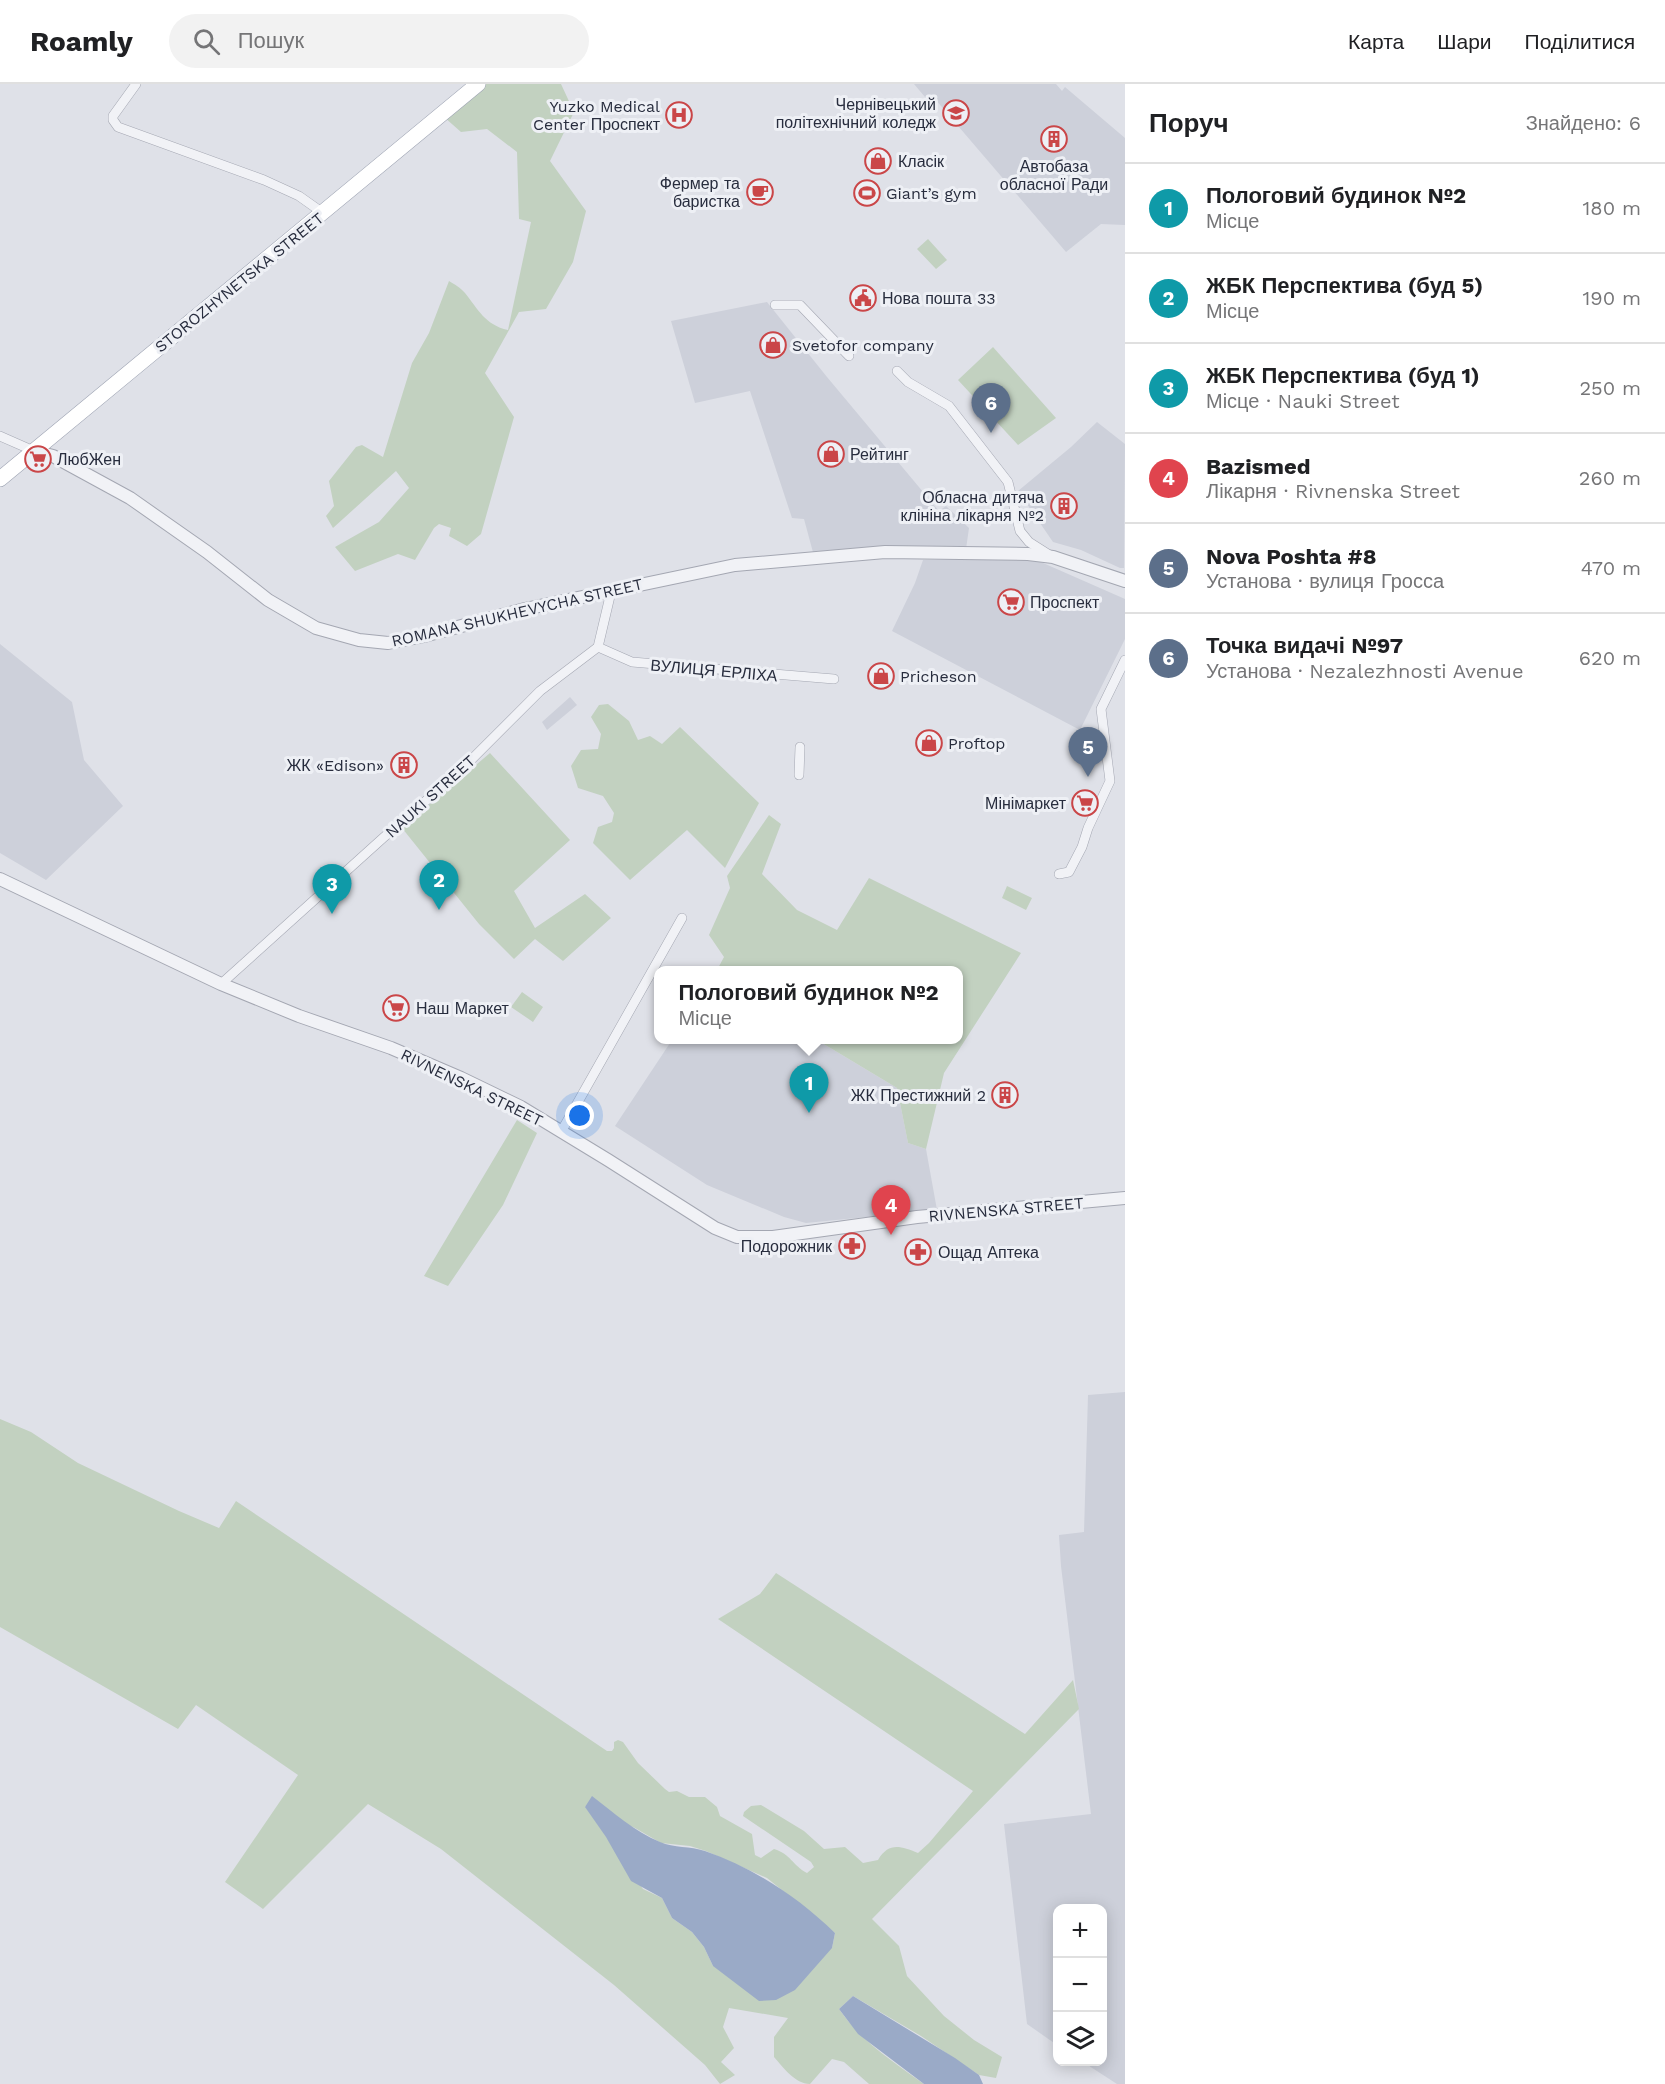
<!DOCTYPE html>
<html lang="uk">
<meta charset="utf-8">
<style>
:root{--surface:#fff;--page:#f2f2f2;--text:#202124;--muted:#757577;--line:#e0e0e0;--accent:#7c3aed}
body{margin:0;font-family:"Work Sans",sans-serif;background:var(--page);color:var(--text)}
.controls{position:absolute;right:18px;bottom:18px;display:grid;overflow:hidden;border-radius:12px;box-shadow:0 3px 15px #0003}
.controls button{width:54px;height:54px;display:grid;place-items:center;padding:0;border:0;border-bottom:2px solid var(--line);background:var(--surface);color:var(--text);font:30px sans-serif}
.you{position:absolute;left:580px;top:1032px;width:21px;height:21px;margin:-15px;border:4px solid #fff;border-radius:50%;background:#1a73e8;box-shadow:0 0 0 9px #1a73e833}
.badge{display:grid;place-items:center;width:39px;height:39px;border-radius:50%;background:var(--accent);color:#fff;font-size:20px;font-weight:700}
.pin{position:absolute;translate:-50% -50px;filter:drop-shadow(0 2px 3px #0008)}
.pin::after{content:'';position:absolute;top:32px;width:21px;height:18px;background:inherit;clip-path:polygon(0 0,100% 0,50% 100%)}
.popup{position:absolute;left:654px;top:882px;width:309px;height:78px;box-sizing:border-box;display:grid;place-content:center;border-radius:12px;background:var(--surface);filter:drop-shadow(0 2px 4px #0005);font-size:20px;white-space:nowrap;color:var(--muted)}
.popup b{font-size:22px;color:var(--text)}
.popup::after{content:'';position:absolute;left:50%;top:100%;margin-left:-12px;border:12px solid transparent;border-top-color:var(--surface)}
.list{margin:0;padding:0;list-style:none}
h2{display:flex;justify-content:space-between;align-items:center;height:78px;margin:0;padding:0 24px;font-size:26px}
h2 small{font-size:20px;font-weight:400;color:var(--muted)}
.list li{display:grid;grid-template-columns:39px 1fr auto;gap:18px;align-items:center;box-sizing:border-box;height:90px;padding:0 24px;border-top:2px solid var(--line)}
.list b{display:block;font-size:22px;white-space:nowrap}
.list p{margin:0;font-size:20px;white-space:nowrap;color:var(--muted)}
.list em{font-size:20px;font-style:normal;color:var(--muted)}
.icon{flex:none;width:33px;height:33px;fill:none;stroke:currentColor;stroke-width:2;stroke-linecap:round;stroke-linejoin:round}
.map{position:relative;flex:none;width:1125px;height:2000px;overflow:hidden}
header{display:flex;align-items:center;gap:36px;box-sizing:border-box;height:84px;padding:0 30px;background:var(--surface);border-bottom:2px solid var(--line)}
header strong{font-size:28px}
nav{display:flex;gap:33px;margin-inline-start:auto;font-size:21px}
.search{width:420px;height:54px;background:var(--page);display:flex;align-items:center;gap:15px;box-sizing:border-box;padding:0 21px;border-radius:33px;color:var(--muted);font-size:22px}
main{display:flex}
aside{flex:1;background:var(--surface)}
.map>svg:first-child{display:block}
.built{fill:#cdd0da}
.green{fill:#c2d1c0;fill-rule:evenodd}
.water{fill:#9aaac7}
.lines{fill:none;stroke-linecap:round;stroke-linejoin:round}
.minor-casing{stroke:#a4a7b2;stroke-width:10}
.tertiary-casing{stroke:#a4a7b2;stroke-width:14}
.primary-casing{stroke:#9ea4b3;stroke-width:16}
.minor{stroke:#f1f2f6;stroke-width:9}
.tertiary{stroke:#f1f2f6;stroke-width:12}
.primary{stroke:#fff;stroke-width:15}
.labels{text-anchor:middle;stroke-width:6;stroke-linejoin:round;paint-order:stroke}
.poi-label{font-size:16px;fill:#282d3e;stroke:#eef0f5;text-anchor:start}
.street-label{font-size:16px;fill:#282d3e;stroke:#eef0f5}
</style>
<header>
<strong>Roamly</strong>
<div class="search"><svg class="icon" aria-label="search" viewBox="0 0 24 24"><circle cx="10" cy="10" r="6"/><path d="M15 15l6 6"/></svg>Пошук</div>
<nav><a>Карта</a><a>Шари</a><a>Поділитися</a></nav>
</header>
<main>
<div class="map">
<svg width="1125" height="2000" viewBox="0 0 1125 2000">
<rect width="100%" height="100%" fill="#dfe1e8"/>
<path class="built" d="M914,0H1056L1062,7L1065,3L1125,54V141L1101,140L1066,168L935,15L930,19Z
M767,218L827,293L939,427L946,422L969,444L966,465L814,472L804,435L792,434L750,307L695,319L671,237Z
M1097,338L1125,360L1124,484H1120L1081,466L1053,458L1018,407L1071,363Z
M1034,475L1125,515V555L1080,646L892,547L915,499L923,476Z
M0,560L72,618L84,676L123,722L46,796L0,769Z
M570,613L577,621L547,646L542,638Z
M672,956H817L897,1004L908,1059L926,1065L937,1126L806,1139L784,1133L707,1101L615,1042Z
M1125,1308V2000H1117L1083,1978H1102V1824H1058L1057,1961L1027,1940L1004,1740L1091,1730L1061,1482L1059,1451L1084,1448L1088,1311Z"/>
<path class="green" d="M484,0H561L574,28L550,77L586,127L573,178L546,225L519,228L485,289L514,333L481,450L467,462L449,452L451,444L439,440L434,444L415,476L398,470L355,487L335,463L379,438L409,404L396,387L333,444L326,432L334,422L329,397L356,363L362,361L383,373L412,279L429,249L449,197C454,200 461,204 465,209C478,225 485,241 508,246L531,138L519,135L517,68L487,45L461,48L444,33Z
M928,155L947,176L936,185L917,165Z
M993,263L1056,334L1018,361L958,296Z
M608,620L629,637L638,656L650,652L662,660L680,643L759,719L725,784L687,746L630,796L593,759L598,743L612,738L614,729L603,712L578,704L571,682L581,666L598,665L601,650L591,633L599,621Z
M490,669L570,756L514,807L535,844L585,810L611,834L563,877L535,855L514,875L479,840L402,744Z
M769,731L781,740L762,790L797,826L837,846L869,794L1021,869L944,989L926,1065L908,1059L897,1004L817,956H959V886H717L724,873L709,851L730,804L727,792Z
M1007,802L1032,814L1026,826L1002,814Z
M522,908L543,923L533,938L511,923Z
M517,1036L537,1049L503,1121L448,1202L424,1192Z
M0,1335L31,1348L78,1379L179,1427L219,1444L236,1417L607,1667H612L614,1664V1658L618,1656L623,1658L638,1679L665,1705L669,1708L677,1707L689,1713H705L717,1723L720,1732L752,1750L755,1771L761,1774L774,1765C791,1770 792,1781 807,1789L814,1783L811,1778L743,1732L744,1728L751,1722L761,1721L804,1747L824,1765L845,1763L863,1779L878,1776C889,1758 900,1762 918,1769L929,1759L973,1707L718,1535L760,1510L776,1489L1025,1650L1073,1596L1079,1625L872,1835L899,1862L907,1892L944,1932L974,1956L1002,1973L996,1994L979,1991L921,1952L853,1912L839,1925C862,1958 892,1977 924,2000H869L844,1978L832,1975L810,2000C795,2000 783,1983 774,1973V1953L788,1934L729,1924L723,1943L734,1964L721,1978L735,1991L720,2000L705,1981L614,1901L441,1765L368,1720L263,1825L225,1798L298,1691L196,1621L178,1645L0,1543ZM585,1722L635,1744L661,1759L690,1762L706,1767L767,1794L835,1849L832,1864L713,1882L704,1863L692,1848L672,1834L662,1814L643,1805Z"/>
<path class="water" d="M592,1712C613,1728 635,1748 660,1758C674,1764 690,1762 705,1767C754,1784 798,1813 835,1849L832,1864L795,1906L776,1916L759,1917L713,1882L704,1863L692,1848L672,1834L662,1814L631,1797L606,1753L585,1723Z
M853,1912L955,1974L979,1991L983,2000H924L858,1950L839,1925Z"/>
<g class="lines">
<g class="minor-casing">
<path id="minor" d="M136,0L113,32V36L118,43L264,96L299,112L323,129
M775,221H800L849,272
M897,287L908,298L949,322L1008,398L1020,447L1029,458L1051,472
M0,352L34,367
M598,563L632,578L834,595
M799,691L800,663
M1059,790L1069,788L1082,763L1088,744L1110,697L1101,625L1125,576
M221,900L383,754L458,689L540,607L598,563L611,508
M561,1048L682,834"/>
</g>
<g class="tertiary-casing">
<path id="tertiary" d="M34,367L53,372L130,414L207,468L268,516L316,544L359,556L388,559L424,552L525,525L735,481L885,468L1028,470L1053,473L1125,497
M0,795L221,900L299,932L391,964L461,994L521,1023L608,1076L715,1144L737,1153H773L917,1133L1125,1114"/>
</g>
<g class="primary-casing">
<path id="primary" d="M0,395L478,0"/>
</g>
<use href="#minor" class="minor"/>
<use href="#tertiary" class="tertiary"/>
<use href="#primary" class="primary"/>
</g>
<defs>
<g id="university-ring" transform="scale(1.35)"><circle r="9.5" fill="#eef0f5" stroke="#ca4648" stroke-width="1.5"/><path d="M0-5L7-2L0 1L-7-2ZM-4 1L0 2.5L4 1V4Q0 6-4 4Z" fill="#ca4648"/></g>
<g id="hospital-ring" transform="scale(1.35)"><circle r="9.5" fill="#eef0f5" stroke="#ca4648" stroke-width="1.5"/><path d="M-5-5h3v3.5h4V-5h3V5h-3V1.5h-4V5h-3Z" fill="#ca4648"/></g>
<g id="building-ring" transform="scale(1.35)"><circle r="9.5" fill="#eef0f5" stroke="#ca4648" stroke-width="1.5"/><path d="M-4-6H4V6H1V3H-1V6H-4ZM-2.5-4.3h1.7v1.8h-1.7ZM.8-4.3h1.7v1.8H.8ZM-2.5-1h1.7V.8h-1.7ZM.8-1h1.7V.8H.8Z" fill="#ca4648"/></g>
<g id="shop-ring" transform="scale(1.35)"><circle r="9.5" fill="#eef0f5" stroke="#ca4648" stroke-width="1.5"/><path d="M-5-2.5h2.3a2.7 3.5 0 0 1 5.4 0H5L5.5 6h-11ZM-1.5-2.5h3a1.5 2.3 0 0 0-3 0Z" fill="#ca4648"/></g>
<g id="cafe-ring" transform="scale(1.35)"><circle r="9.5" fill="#eef0f5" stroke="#ca4648" stroke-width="1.5"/><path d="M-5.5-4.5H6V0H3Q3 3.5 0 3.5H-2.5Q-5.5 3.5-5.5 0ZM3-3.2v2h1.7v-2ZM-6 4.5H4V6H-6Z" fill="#ca4648"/></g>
<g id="stadium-ring" transform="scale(1.35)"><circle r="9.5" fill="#eef0f5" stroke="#ca4648" stroke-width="1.5"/><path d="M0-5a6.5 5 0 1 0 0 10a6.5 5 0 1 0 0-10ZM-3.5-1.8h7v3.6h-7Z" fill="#ca4648"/></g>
<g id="civic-ring" transform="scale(1.35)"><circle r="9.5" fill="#eef0f5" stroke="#ca4648" stroke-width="1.5"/><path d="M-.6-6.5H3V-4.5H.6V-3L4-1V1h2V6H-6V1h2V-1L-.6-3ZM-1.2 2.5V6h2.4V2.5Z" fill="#ca4648"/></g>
<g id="supermarket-ring" transform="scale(1.35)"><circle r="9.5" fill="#eef0f5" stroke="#ca4648" stroke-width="1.5"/><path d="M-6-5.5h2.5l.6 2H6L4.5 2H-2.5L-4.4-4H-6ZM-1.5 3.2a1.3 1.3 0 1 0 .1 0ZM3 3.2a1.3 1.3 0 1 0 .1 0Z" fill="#ca4648"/></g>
<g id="pharmacy-ring" transform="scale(1.35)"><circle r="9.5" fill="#eef0f5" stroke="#ca4648" stroke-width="1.5"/><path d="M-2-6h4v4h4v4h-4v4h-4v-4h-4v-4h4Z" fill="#ca4648"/></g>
</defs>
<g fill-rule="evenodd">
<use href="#university-ring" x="956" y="29"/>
<use href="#hospital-ring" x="679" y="31"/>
<use href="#building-ring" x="1054" y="55"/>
<use href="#shop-ring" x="878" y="77"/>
<use href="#cafe-ring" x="760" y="108"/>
<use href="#stadium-ring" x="867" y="109"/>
<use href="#civic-ring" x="863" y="214"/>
<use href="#shop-ring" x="773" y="261"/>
<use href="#shop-ring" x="831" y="370"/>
<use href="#supermarket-ring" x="38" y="375"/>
<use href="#building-ring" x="1064" y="422"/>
<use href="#supermarket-ring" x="1011" y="518"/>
<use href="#shop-ring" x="881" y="592"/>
<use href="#shop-ring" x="929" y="659"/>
<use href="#building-ring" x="404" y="681"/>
<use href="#supermarket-ring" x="1085" y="719"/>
<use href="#supermarket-ring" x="396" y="924"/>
<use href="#building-ring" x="1005" y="1011"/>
<use href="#pharmacy-ring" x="852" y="1162"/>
<use href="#pharmacy-ring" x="918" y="1168"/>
</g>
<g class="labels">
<g class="poi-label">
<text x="936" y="26" text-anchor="end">Чернівецький<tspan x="936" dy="18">політехнічний коледж</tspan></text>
<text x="660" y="28" text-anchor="end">Yuzko Medical<tspan x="660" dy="18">Center Проспект</tspan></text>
<text x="898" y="83">Класік</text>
<text x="1054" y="88" text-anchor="middle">Автобаза<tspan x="1054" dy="18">обласної Ради</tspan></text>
<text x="740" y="105" text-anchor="end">Фермер та<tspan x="740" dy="18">баристка</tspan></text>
<text x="886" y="115">Giant’s gym</text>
<text x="882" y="220">Нова пошта 33</text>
<text x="792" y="267">Svetofor company</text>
<text x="850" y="376">Рейтинг</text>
<text x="57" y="381">ЛюбЖен</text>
<text x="1044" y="419" text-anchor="end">Обласна дитяча<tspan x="1044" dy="18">клініна лікарня №2</tspan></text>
<text x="1030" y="524">Проспект</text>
<text x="900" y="598">Pricheson</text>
<text x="948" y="665">Proftop</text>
<text x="384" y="687" text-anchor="end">ЖК «Edison»</text>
<text x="1066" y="725" text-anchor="end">Мінімаркет</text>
<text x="416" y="930">Наш Маркет</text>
<text x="986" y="1017" text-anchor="end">ЖК Престижний 2</text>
<text x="832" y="1168" text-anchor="end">Подорожник</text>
<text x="938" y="1174">Ощад Аптека</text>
</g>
<g class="street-label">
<text transform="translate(239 198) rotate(-39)" y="6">STOROZHYNETSKA STREET</text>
<text transform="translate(517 528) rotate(-13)" y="6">ROMANA SHUKHEVYCHA STREET</text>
<text transform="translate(714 586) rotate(5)" y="6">ВУЛИЦЯ ЕРЛІХА</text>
<text transform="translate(430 712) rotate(-42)" y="6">NAUKI STREET</text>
<text transform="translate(472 1003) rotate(26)" y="6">RIVNENSKA STREET</text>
<text transform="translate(1006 1125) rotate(-5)" y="6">RIVNENSKA STREET</text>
</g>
</g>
</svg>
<div class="controls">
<button>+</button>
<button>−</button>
<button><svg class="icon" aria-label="layers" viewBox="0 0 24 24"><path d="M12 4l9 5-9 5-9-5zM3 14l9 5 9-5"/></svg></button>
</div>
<div class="you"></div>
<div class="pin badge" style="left:809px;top:1029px;background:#0f9aa8">1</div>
<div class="popup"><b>Пологовий будинок №2</b>Місце</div>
<div class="pin badge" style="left:439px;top:826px;background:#0f9aa8">2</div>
<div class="pin badge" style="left:332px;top:830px;background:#0f9aa8">3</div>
<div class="pin badge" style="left:891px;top:1151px;background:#e0444e">4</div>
<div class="pin badge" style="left:1088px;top:693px;background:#5c6f8a">5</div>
<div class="pin badge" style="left:991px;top:349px;background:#5c6f8a">6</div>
</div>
<aside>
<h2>Поруч<small>Знайдено: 6</small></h2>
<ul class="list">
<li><span class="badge" style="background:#0f9aa8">1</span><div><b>Пологовий будинок №2</b><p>Місце</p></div><em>180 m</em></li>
<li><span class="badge" style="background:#0f9aa8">2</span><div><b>ЖБК Перспектива (буд 5)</b><p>Місце</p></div><em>190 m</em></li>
<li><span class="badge" style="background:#0f9aa8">3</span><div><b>ЖБК Перспектива (буд 1)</b><p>Місце · Nauki Street</p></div><em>250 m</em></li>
<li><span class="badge" style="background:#e0444e">4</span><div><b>Bazismed</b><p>Лікарня · Rivnenska Street</p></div><em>260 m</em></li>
<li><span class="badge" style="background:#5c6f8a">5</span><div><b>Nova Poshta #8</b><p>Установа · вулиця Гросса</p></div><em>470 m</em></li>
<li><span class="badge" style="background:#5c6f8a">6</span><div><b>Точка видачі №97</b><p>Установа · Nezalezhnosti Avenue</p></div><em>620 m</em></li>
</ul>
</aside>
</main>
